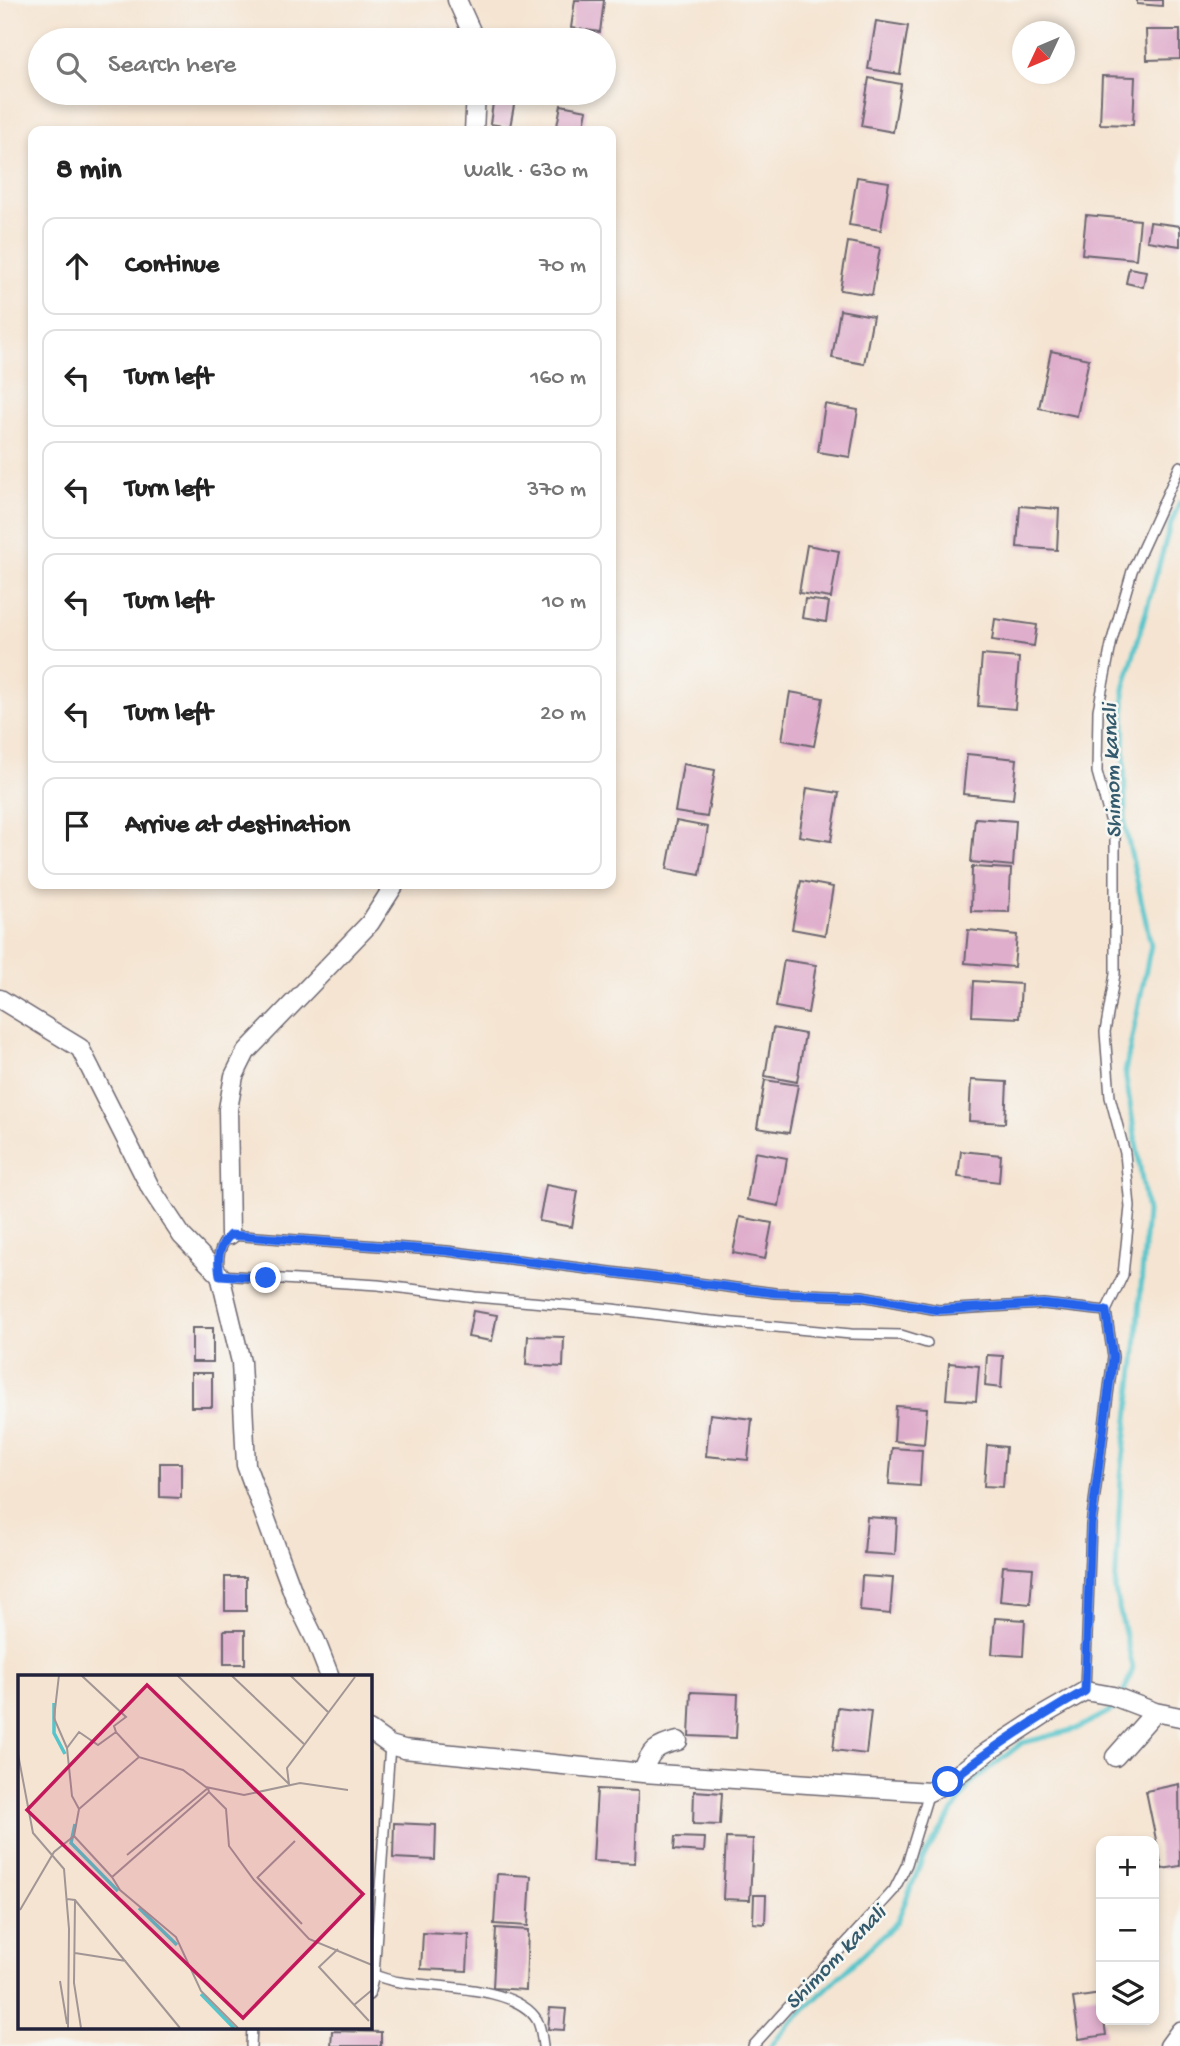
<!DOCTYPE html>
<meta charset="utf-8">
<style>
:root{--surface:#fff;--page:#f6f6f6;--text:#222;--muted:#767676;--line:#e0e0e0}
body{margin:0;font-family:"Gochi Hand",sans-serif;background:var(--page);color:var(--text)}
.controls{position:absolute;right:21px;bottom:21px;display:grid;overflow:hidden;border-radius:14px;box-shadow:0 4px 10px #0003}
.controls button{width:63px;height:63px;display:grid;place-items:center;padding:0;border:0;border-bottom:2px solid var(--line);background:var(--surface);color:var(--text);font:35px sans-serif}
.compass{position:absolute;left:1012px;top:21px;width:63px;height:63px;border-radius:50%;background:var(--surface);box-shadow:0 4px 10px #0003;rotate:226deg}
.stop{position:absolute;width:21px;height:21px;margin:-16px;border:5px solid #2563eb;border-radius:50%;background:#fff}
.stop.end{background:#2563eb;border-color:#fff;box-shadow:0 2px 7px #0008}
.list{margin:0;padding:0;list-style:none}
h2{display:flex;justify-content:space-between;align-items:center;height:91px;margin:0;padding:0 28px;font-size:30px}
h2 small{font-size:23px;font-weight:400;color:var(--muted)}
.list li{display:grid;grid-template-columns:46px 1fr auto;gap:21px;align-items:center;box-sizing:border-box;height:98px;margin:0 14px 14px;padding:0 14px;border:2px solid var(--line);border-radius:14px}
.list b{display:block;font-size:26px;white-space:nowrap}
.list em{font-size:23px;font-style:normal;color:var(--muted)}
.icon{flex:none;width:38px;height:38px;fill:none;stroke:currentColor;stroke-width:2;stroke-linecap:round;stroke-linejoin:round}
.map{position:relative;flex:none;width:1180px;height:2046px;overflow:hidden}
.search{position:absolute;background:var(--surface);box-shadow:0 4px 10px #0003;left:28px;top:28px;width:588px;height:77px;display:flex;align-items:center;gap:18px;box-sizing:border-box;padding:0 24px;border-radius:38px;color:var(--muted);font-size:26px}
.panel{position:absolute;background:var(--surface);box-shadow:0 4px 10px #0003;left:28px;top:126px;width:588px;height:763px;border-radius:14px}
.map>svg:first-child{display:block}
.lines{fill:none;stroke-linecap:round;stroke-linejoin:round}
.stream{stroke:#56c4cb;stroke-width:5}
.building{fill:#dfaecc}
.lane-casing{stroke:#6c6670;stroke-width:12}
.street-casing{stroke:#6c6670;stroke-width:21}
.lane{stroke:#fff;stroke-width:9}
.street{stroke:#fff;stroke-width:18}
.route{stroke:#2563eb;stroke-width:9}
.labels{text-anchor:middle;stroke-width:5;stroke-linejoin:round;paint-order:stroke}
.water-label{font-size:23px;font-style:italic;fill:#345b6d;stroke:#f6f6f2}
.inset-river{fill:none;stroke:#56c4cb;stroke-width:3.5}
.inset-road{fill:none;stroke:#a19695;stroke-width:2}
.view{fill:#c2185b;fill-opacity:0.15;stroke:#c2185b;stroke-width:3.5}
.inset-edge{fill:none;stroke:#22223b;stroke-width:3.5}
</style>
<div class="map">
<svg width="1180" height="2046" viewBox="0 0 1180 2046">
<rect width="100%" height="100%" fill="#f6f6f2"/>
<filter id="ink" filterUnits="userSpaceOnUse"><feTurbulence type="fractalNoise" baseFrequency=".0143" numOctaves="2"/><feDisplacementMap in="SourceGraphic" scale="14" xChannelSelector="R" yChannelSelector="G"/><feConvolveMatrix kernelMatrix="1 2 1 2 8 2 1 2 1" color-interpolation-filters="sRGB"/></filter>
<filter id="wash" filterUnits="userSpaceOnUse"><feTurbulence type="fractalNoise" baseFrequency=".00686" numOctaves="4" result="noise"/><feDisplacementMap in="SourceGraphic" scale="28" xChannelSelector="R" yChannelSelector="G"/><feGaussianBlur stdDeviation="1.57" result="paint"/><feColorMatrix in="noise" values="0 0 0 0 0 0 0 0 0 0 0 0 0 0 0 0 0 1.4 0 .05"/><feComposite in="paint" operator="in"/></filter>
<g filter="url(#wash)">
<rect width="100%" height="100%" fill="#f5e4d1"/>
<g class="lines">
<path class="stream" d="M771,2046L790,2023L897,1922L923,1858L971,1783L1022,1743L1076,1729L1118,1707L1133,1668L1115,1591L1121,1476L1135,1361L1147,1212L1125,1072L1151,945L1125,826L1124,689L1170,526L1180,502"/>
</g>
<g id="blocks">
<path class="building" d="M575,0H604L600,32L571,28Z
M1137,0H1162V6L1137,4Z
M876,21L908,26L900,74L868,69Z
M1146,30H1180V59L1147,60Z
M1102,76L1135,77L1133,125L1100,124Z
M869,78L901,84L893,132L861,126Z
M494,96L515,100L510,127L490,124Z
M561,105L587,110L583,131H556Z
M857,177L889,182L881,230L849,225Z
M1086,215L1140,220L1136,259L1082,254Z
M1150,222L1180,226V246L1147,241Z
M848,242L880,248L872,295L840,290Z
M1129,268L1146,271L1143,287L1126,283Z
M840,310L873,316L864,364L832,358Z
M1051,351L1089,359L1077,416L1039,408Z
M825,404L858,410L850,457L818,452Z
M1020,506L1059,509L1057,550L1017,547Z
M807,545L839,551L831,598L799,593Z
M805,599L829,602L826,622L802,618Z
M995,619L1037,625L1034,646L992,640Z
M982,655L1019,658L1015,709L978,706Z
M790,692L823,698L814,746L782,740Z
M967,754L1017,759L1013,799L963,794Z
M683,764L715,770L707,817L675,812Z
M807,788L839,793L831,841L799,836Z
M975,818L1016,821L1013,866L971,862Z
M676,821L708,827L700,875L667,869Z
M972,867L1011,869L1009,912L971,911Z
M801,881L833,887L825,935L792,929Z
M968,930L1017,935L1014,967L965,963Z
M784,960L816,965L808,1013L776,1007Z
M974,981L1021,984L1019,1018L972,1016Z
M773,1028L805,1034L797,1082L765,1076Z
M765,1080L798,1085L789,1133L757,1128Z
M971,1080L1007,1082L1005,1123L969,1121Z
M961,1151L1001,1155L999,1182L958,1177Z
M755,1152L787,1158L779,1206L747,1200Z
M546,1185L578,1191L572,1227L539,1221Z
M740,1217L772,1223L765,1259L733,1253Z
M473,1311L497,1315L492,1341L468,1337Z
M192,1328H213V1362H192Z
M528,1336L564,1337L563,1367L526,1365Z
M987,1355L1003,1356L1001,1388L985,1386Z
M949,1363L979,1366L976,1401L946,1399Z
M191,1373H212V1407H191Z
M896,1406L927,1408L924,1444L894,1441Z
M710,1414L752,1419L748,1460L706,1456Z
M987,1445L1006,1447L1003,1487L984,1486Z
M892,1448L922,1450L920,1486L889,1484Z
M160,1463H181V1498L160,1497Z
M867,1517L897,1519L895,1555L864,1553Z
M1003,1566L1033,1568L1030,1604L1000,1601Z
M862,1576L893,1578L890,1614L860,1611Z
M225,1577H246V1611H225Z
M995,1618L1025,1620L1023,1656L992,1654Z
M224,1630H245V1664H224Z
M691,1692L738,1694L736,1738L689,1736Z
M838,1707L871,1711L866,1754L833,1750Z
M1179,1784L1180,1866L1162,1869L1146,1791Z
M597,1789L638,1791L635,1863L593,1861Z
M694,1791L722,1793L720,1825L693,1824Z
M394,1823L436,1825L435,1860L393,1858Z
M675,1837L705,1838L704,1852L674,1850Z
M726,1838L753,1839L750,1900L723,1899Z
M497,1874L531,1876L528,1926L494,1924Z
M754,1895H766L765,1924L753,1923Z
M496,1928L528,1930L526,1990L493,1988Z
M423,1933L469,1935L467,1971L421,1969Z
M1101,1994V2020H1104L1106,2035L1079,2039L1073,1998Z
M550,2008L566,2009L564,2030L548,2029Z
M332,2031L381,2032V2046H331Z"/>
</g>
</g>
<g filter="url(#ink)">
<use href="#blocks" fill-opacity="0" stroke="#6c6670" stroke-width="2"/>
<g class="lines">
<g class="lane-casing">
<path id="lane" d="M1106,1311L1123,1275L1130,1207L1125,1153L1110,1097L1105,1032L1115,974V837L1097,772L1098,710L1112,640L1132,571L1180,466
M927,1343L901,1335L851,1334L701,1320L612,1309L475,1297L378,1285L220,1275C217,1259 218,1247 230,1235L447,1251L775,1293L862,1296L938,1310L1043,1304L1106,1311L1113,1357L1091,1525L1085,1691
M390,1745L374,1975C383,1978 391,1981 400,1982C436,1988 516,1985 537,2020C541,2027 542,2038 543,2046
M369,1995L374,1975
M251,2046L252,2027
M753,2046L894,1890L907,1864L929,1792"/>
</g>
<g class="street-casing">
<path id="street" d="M457,0L475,40
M474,131L476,93
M0,999L80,1048L151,1189L182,1236L220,1275L241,1362L246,1465L295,1598L316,1641L330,1677
M230,1235L228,1109L234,1076L246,1052L370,923L395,884
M369,1730L390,1745L404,1749L643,1773L929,1792L948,1782L987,1752L1045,1714L1085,1691L1113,1696L1155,1712L1180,1717
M1115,1757L1155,1712
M643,1773C649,1751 656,1746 678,1741
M1169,2046L1180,2031"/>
</g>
<use href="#lane" class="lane"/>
<use href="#street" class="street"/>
</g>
</g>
<g class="lines" filter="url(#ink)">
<path class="route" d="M266,1278L220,1275C217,1259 218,1247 230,1235L447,1251L775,1293L862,1296L938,1310L1043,1304L1106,1311L1113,1357L1091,1525L1085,1691C1037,1718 992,1748 948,1782"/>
</g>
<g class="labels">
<g class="water-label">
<text transform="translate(1110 771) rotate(-92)" y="8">Shimom kanali</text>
<text transform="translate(834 1956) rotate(-46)" y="8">Shimom kanali</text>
</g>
</g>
<g transform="translate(18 1675)">
<rect width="354" height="354" fill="#f5e4d1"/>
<path class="inset-river" d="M36,28V58L47,79M57,149L53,168L100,216M121,233L159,270M183,319L216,353"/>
<path class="inset-road" d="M41,0L36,43L49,73M63,0L108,42L96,51L98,57M159,0L271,109L269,93L337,2M213,0L287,70M272,0L311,38M0,79L15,158L46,194L51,254L50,353M191,117L208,134L211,171L236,205L291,264L354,290M61,134L54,121L49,73L61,57L80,70L98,57L121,82M56,161L94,202L191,117L190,113L109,180M94,202L102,215L158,262L183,316L220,353M239,202L284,249M239,203L277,166M49,224L57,225L162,353M57,226L56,308L63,353M0,230V297M2,235L36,177L56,161L61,134L121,82L165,95L188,112L226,120L282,108L330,115M320,274L301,292L351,346M57,278L108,286M42,306L49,349M336,330L354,315"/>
<path class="view" d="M129,10L345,219L225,343L9,135Z"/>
<rect width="354" height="354" class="inset-edge"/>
</g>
</svg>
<div class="controls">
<button>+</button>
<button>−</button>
<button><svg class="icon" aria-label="layers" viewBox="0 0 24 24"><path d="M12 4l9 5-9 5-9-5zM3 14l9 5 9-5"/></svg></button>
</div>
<svg class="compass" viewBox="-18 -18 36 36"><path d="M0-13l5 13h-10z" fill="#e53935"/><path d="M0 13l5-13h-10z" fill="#767676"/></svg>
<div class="stop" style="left:948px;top:1782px"></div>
<div class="stop end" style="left:266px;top:1278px"></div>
<div class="search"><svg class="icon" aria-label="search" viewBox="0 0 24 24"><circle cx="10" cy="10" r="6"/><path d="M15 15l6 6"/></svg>Search here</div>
<section class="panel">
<h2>8 min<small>Walk · 630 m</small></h2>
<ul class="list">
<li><svg class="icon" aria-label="ahead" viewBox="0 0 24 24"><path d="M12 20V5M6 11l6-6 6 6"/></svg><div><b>Continue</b></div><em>70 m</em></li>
<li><svg class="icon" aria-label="left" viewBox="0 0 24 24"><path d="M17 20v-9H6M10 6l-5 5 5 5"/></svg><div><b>Turn left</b></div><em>160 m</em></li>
<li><svg class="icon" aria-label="left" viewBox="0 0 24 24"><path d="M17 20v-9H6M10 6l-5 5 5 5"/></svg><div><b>Turn left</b></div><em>370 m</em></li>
<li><svg class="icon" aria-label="left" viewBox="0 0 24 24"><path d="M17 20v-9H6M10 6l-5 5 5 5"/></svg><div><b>Turn left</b></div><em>10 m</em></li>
<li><svg class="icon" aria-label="left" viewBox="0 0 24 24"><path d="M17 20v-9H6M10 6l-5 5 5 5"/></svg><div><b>Turn left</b></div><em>20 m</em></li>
<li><svg class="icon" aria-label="arrive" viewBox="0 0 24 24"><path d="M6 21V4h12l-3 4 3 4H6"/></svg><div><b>Arrive at destination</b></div></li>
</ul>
</section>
</div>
